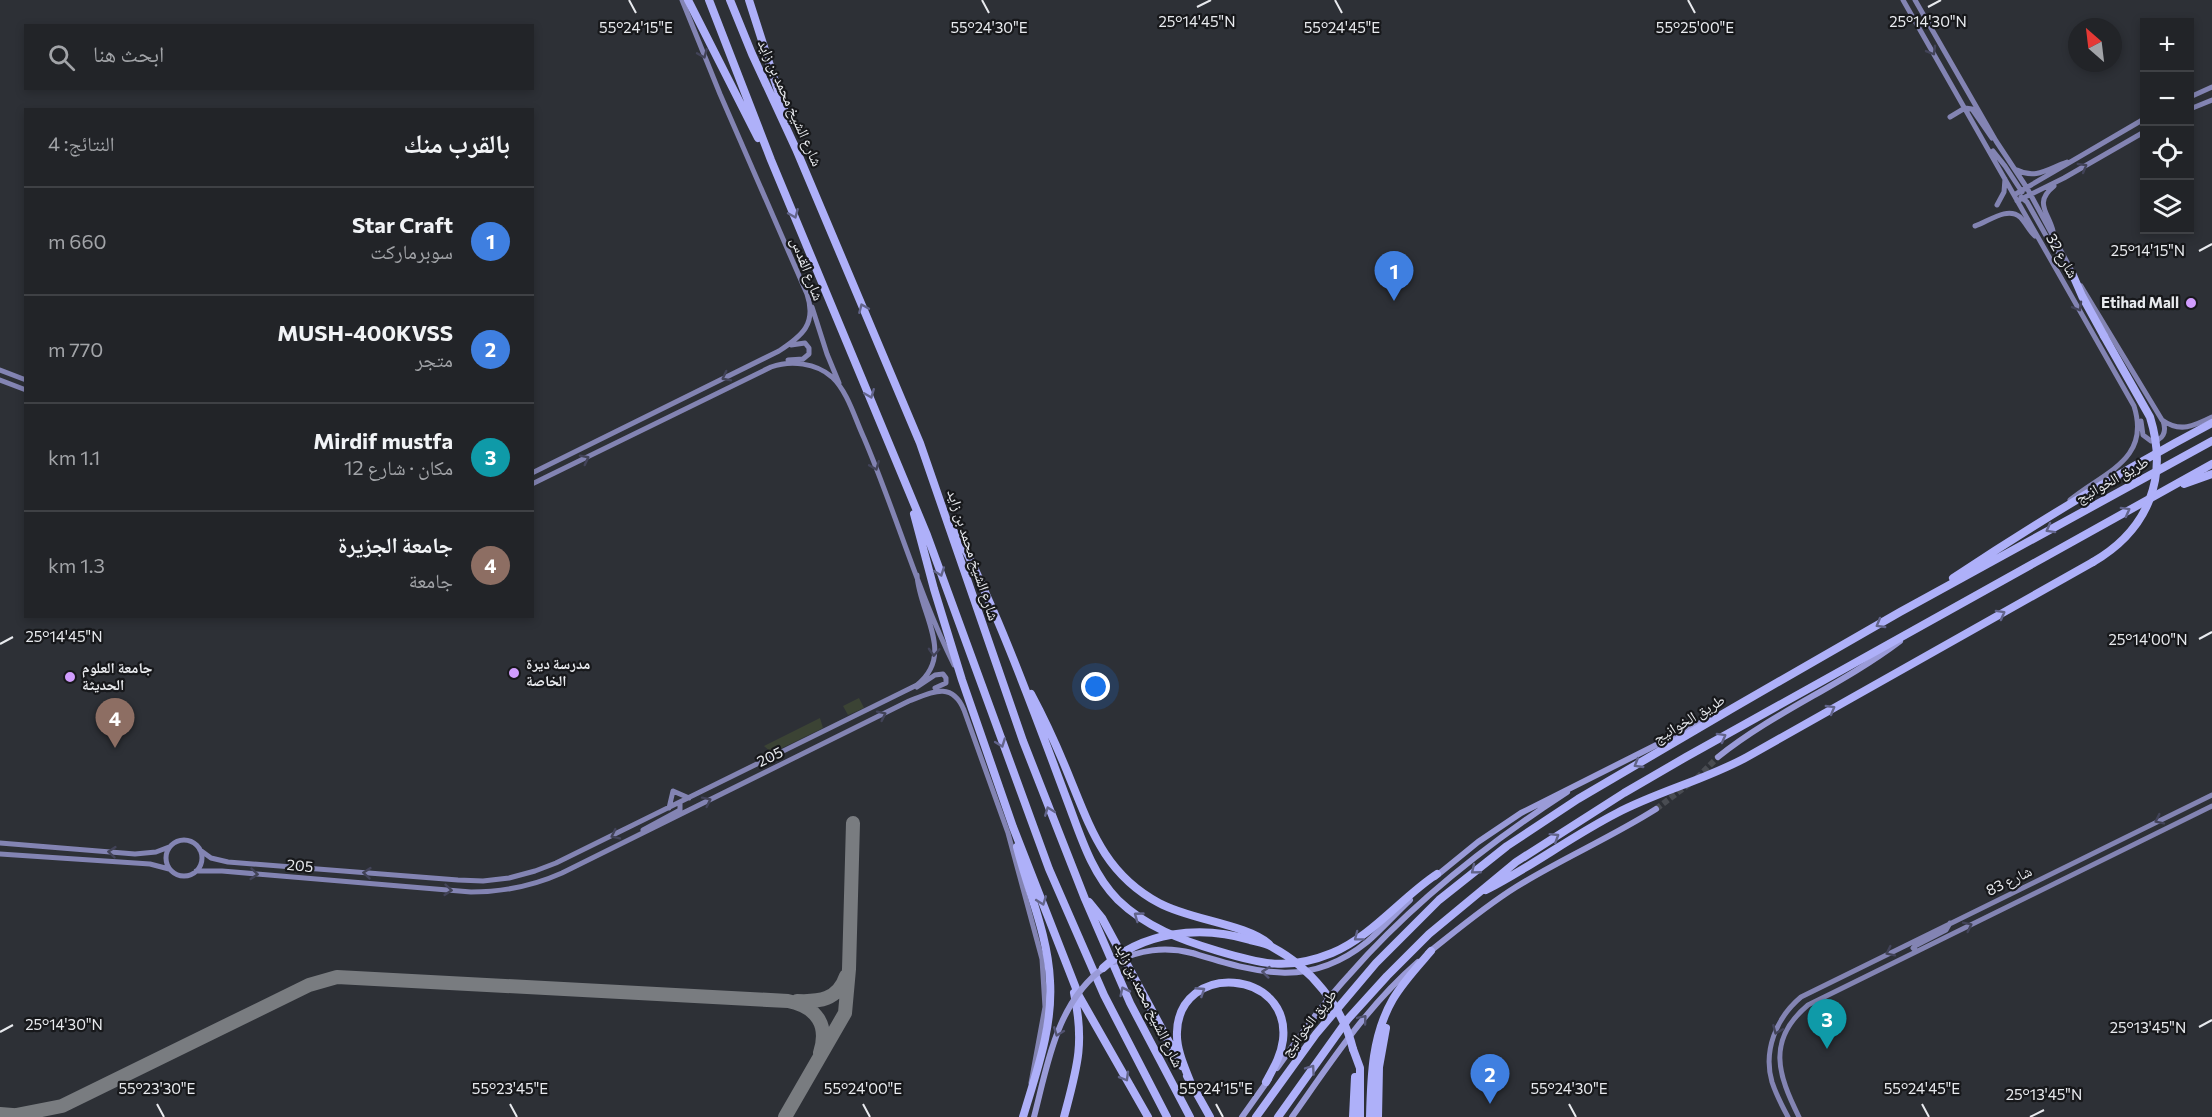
<!DOCTYPE html>
<html lang="ar">
<meta charset="utf-8">
<style>
:root{--surface:#222428;--page:#2e3034;--text:#f1f3f6;--muted:#a2a4a8;--line:#3f4145;--accent:#d19dfe}
body{margin:0;font-family:Commissioner,"Noto Naskh Arabic",sans-serif;background:var(--page);color:var(--text);direction:rtl}
.controls{position:absolute;right:18px;top:18px;display:grid;overflow:hidden;border-radius:0px;box-shadow:0 3px 9px #0003}
.controls button{width:54px;height:54px;display:grid;place-items:center;padding:0;border:0;border-bottom:2px solid var(--line);background:var(--surface);color:var(--text);font:30px sans-serif}
.compass{position:absolute;left:2068px;top:18px;width:54px;height:54px;border-radius:50%;background:var(--surface);box-shadow:0 3px 9px #0003;rotate:332deg}
.you{position:absolute;left:1096px;top:687px;width:21px;height:21px;margin:-15px;border:4px solid #fff;border-radius:50%;background:#1a73e8;box-shadow:0 0 0 9px #1a73e833}
.badge{display:grid;place-items:center;width:39px;height:39px;border-radius:50%;background:var(--accent);color:#fff;font-size:20px;font-weight:700}
.pin{position:absolute;translate:-50% -50px;filter:drop-shadow(0 2px 3px #0008)}
.pin::after{content:'';position:absolute;top:32px;width:21px;height:18px;background:inherit;clip-path:polygon(0 0,100% 0,50% 100%)}
.list{margin:0;padding:0;list-style:none}
h2{display:flex;justify-content:space-between;align-items:center;height:78px;margin:0;padding:0 24px;font-size:26px}
h2 small{font-size:20px;font-weight:400;color:var(--muted)}
.list li{display:grid;grid-template-columns:39px 1fr auto;gap:18px;align-items:center;box-sizing:border-box;height:108px;padding:0 24px;border-top:2px solid var(--line)}
.list b{display:block;font-size:22px;white-space:nowrap}
.list p{margin:0;font-size:20px;white-space:nowrap;color:var(--muted)}
.list em{font-size:20px;font-style:normal;color:var(--muted)}
.icon{flex:none;width:33px;height:33px;fill:none;stroke:currentColor;stroke-width:2;stroke-linecap:round;stroke-linejoin:round}
.map{position:relative;flex:none;width:2212px;height:1117px;overflow:hidden;direction:ltr}
.search{position:absolute;background:var(--surface);box-shadow:0 3px 9px #0003;left:24px;top:24px;width:510px;height:66px;display:flex;align-items:center;gap:15px;box-sizing:border-box;padding:0 21px;border-radius:0px;color:var(--muted);font-size:22px}
.panel{position:absolute;background:var(--surface);box-shadow:0 3px 9px #0003;left:24px;top:108px;width:510px;height:510px;border-radius:0px;direction:rtl}
.map>svg:first-child{display:block}
.green{fill:#3b4334}
.lines{fill:none;stroke-linecap:round;stroke-linejoin:round}
.taxiway{stroke:#797c80;stroke-width:14}
.primary-tunnel{stroke:#494c52;stroke-width:6;stroke-dasharray:6 3;stroke-linecap:butt}
.secondary{stroke:#8384b3;stroke-width:5}
.primary{stroke:#9a9bd8;stroke-width:6}
.highway{stroke:#aeb0f9;stroke-width:8}
.primary-bridge{stroke:#9a9bd8;stroke-width:6}
.highway-bridge{stroke:#aeb0f9;stroke-width:8}
.oneway{stroke:#424358}
.oneway2{stroke:#62648a}
.oneway3{stroke:#525370}
.ticks{fill:none;stroke:#e8eaee;stroke-width:2}
.poi-dot{fill:#d19dfe;stroke:#17181b;stroke-width:2}
.labels{text-anchor:middle;stroke-width:4.5;stroke-linejoin:round;paint-order:stroke}
.street-label{font-size:15px;fill:#e8eaee;stroke:#17181b}
.poi-label{font-size:15px;font-weight:bold;fill:#e8eaee;stroke:#17181b;text-anchor:start}
.ticks-label{font-size:15px;text-anchor:middle;fill:#e8eaee;stroke:#17181b;stroke-width:4.5;stroke-linejoin:round;paint-order:stroke}
</style>
<div class="map">
<svg width="2212" height="1117" viewBox="0 0 2212 1117">
<rect width="100%" height="100%" fill="#2d3036"/>
<path class="green" d="M859,698L864,708L848,715L843,706Z
M820,718L823,728L772,753L764,746Z"/>
<g class="lines">
<path class="taxiway" d="M797,1001C819,1002 838,1000 846,976
M0,1114L25,1116
M16,1115L62,1106L309,985L337,977L788,1001C817,1007 829,1025 820,1053
M785,1117L845,1013L849,969L853,823"/>
<path class="primary-tunnel" d="M1697,778L1718,757
M1656,809L1689,784"/>
<path class="secondary" d="M1903,0L2134,406C2151,460 2104,472 2070,500
M1915,0L1996,141L2027,188L2074,275
M2190,97L2212,87
M2190,109L2212,100
M1950,117L1965,108L1972,109L1992,138
M1993,151L2005,166L2022,192
M2017,170C2036,180 2049,168 2067,162
M2014,195L2144,119
M2021,197L2027,202L2053,248L2064,257
M2017,201L2064,178L2144,132
M1997,205L2004,192L2005,179
M1975,226C1988,222 2007,206 2020,217C2026,223 2029,231 2035,236
M2053,231C2049,213 2033,203 2054,186
M2081,286L2162,420C2180,433 2194,426 2212,417
M812,307L827,354L839,383
M788,360L803,359L809,354V348L805,343L791,345
M0,370L26,380
M0,380L26,390
M2141,421L2143,435L2151,441C2163,441 2167,432 2163,421
M532,473L779,351C802,336 817,324 807,294L720,94L682,0
M532,484L771,367C791,360 816,363 832,377C848,392 855,419 864,438C896,513 918,592 954,665
M917,687L935,675L943,674L946,678V683L935,688
M669,808L673,791L689,798
M643,830L680,810V803
M166 858a18 18 0 1 1 36 0a18 18 0 1 1-36 0Z
M0,843L135,854L156,852L169,847
M200,850L211,858L228,862L458,880L483,881L509,878L535,871L556,863L917,685C956,654 919,613 917,575
M0,854L150,864L169,869
M196,871H222L471,892C503,892 533,886 562,873L909,701C932,692 952,681 964,710L1008,833L1042,959L1045,1007L1031,1083
M1916,951L1913,948L1915,946L1946,930L1950,923
M1788,1117C1782,1106 1776,1094 1772,1082C1763,1051 1776,1018 1801,997L2212,795
M1799,1117C1778,1075 1766,1040 1808,1005L2212,806"/>
<path class="primary" d="M1718,757C1774,712 1842,685 1900,641
M1435,877L1478,842L1521,813L1708,719
M1192,953C1256,972 1308,990 1367,942C1382,929 1395,914 1410,900
M1428,953C1457,930 1484,907 1516,887C1561,859 1610,838 1656,809
M1277,1068C1300,1036 1323,1003 1350,974C1413,902 1487,844 1567,792
M1242,1117L1269,1079
M1292,1117C1331,1062 1367,1006 1418,962"/>
<path class="highway" d="M688,0L758,138
M709,0L771,160L927,535L1049,869L1104,995L1167,1117
M730,0L752,54L796,149L920,443L1023,741L1085,899L1130,1003L1190,1117
M749,0L788,122
M2072,273L2082,296L2104,336
M2184,484L2212,474
M914,514L934,589L962,680L1013,827L1079,996L1148,1117
M952,529C970,553 980,582 993,610C1020,672 1043,736 1067,800C1080,834 1091,873 1118,900C1146,927 1181,940 1218,951C1261,964 1288,971 1332,953C1371,937 1402,897 1437,874
M1953,578C2038,522 2123,470 2212,423
M1031,694C1046,722 1059,751 1071,781C1092,833 1107,875 1159,903C1190,920 1246,924 1269,944
M1017,847C1028,891 1048,935 1050,981C1053,1028 1036,1073 1023,1117
M1486,890C1531,867 1572,836 1617,813C1659,791 1705,780 1747,757L2093,562
M1089,902L1102,918L1182,1066
M1353,1049L1360,1068V1117
M1187,1076L1210,1117
M1190,1081C1184,1066 1176,1048 1177,1032C1179,961 1291,969 1283,1040C1281,1056 1273,1069 1266,1082
M1064,1117C1077,1068 1085,1044 1074,993
M1256,1117L1316,1034L1376,963L1439,900L1507,846L1578,799L1733,708L1900,612L2212,441
M1278,1117L1348,1019L1387,976L1429,934L1516,862L1624,793L1686,757L2212,464
M1353,1117L1355,1077
M1370,1117C1371,1076 1372,1035 1393,999C1403,982 1418,966 1431,951
M1378,1117L1379,1067L1386,1028"/>
<path class="primary-bridge" d="M1114,962C1140,950 1164,946 1192,953
M1034,1117C1048,1063 1057,1001 1105,967"/>
<path class="highway-bridge" d="M2093,562C2148,530 2169,478 2150,417L2104,336
M1103,968C1142,931 1201,925 1250,940C1258,942 1266,943 1272,947C1310,967 1343,1007 1353,1049"/>
</g>
<defs><path id="oneway-chevron" d="M-2-3.5L2.5 0L-2 3.5" fill="none" stroke-width="1.6" stroke-linecap="round" stroke-linejoin="round" transform="scale(1.5)"/></defs>
<g class="oneway">
<use href="#oneway-chevron" transform="translate(1932 51) rotate(60)"/>
<use href="#oneway-chevron" transform="translate(703 54) rotate(67)"/>
<use href="#oneway-chevron" transform="translate(2083 167) rotate(-30)"/>
<use href="#oneway-chevron" transform="translate(2078 307) rotate(60)"/>
<use href="#oneway-chevron" transform="translate(726 377) rotate(153)"/>
<use href="#oneway-chevron" transform="translate(585 459) rotate(-27)"/>
<use href="#oneway-chevron" transform="translate(875 466) rotate(68)"/>
<use href="#oneway-chevron" transform="translate(934 652) rotate(93)"/>
<use href="#oneway-chevron" transform="translate(882 715) rotate(-26)"/>
<use href="#oneway-chevron" transform="translate(707 801) rotate(-26)"/>
<use href="#oneway-chevron" transform="translate(2159 820) rotate(154)"/>
<use href="#oneway-chevron" transform="translate(615 835) rotate(154)"/>
<use href="#oneway-chevron" transform="translate(112 852) rotate(-175)"/>
<use href="#oneway-chevron" transform="translate(367 873) rotate(-175)"/>
<use href="#oneway-chevron" transform="translate(254 874) rotate(5)"/>
<use href="#oneway-chevron" transform="translate(448 890) rotate(5)"/>
<use href="#oneway-chevron" transform="translate(1968 926) rotate(-26)"/>
<use href="#oneway-chevron" transform="translate(1890 952) rotate(154)"/>
<use href="#oneway-chevron" transform="translate(1777 1030) rotate(113)"/>
</g>
<g class="oneway2">
<use href="#oneway-chevron" transform="translate(794 214) rotate(67)"/>
<use href="#oneway-chevron" transform="translate(863 308) rotate(-113)"/>
<use href="#oneway-chevron" transform="translate(870 394) rotate(68)"/>
<use href="#oneway-chevron" transform="translate(2126 511) rotate(-29)"/>
<use href="#oneway-chevron" transform="translate(2050 529) rotate(151)"/>
<use href="#oneway-chevron" transform="translate(940 572) rotate(70)"/>
<use href="#oneway-chevron" transform="translate(2001 614) rotate(-29)"/>
<use href="#oneway-chevron" transform="translate(1880 624) rotate(150)"/>
<use href="#oneway-chevron" transform="translate(1831 709) rotate(-30)"/>
<use href="#oneway-chevron" transform="translate(1722 737) rotate(-29)"/>
<use href="#oneway-chevron" transform="translate(1001 743) rotate(70)"/>
<use href="#oneway-chevron" transform="translate(1638 764) rotate(149)"/>
<use href="#oneway-chevron" transform="translate(1049 811) rotate(-111)"/>
<use href="#oneway-chevron" transform="translate(1555 837) rotate(-32)"/>
<use href="#oneway-chevron" transform="translate(1475 870) rotate(141)"/>
<use href="#oneway-chevron" transform="translate(1042 901) rotate(69)"/>
<use href="#oneway-chevron" transform="translate(1138 916) rotate(-144)"/>
<use href="#oneway-chevron" transform="translate(1358 937) rotate(143)"/>
<use href="#oneway-chevron" transform="translate(1124 991) rotate(-116)"/>
<use href="#oneway-chevron" transform="translate(1201 991) rotate(-33)"/>
<use href="#oneway-chevron" transform="translate(1311 1069) rotate(-55)"/>
<use href="#oneway-chevron" transform="translate(1125 1077) rotate(60)"/>
</g>
<g class="oneway3">
<use href="#oneway-chevron" transform="translate(1266 972) rotate(-174)"/>
<use href="#oneway-chevron" transform="translate(1363 1019) rotate(-50)"/>
<use href="#oneway-chevron" transform="translate(1058 1032) rotate(111)"/>
</g>
<path class="ticks" d="M629,0L636,13M982,0L989,13M1335,0L1342,13M1688,0L1695,13M1197,7L1211,0M1928,7L1941,0M2199,251L2212,244M2199,639L2212,632M0,644L13,637M2199,1027L2212,1020M0,1032L13,1025M157,1104L164,1117M510,1104L517,1117M863,1104L870,1117M1216,1104L1223,1117M1569,1104L1576,1117M1922,1104L1929,1117M2030,1117L2044,1110"/>
<g class="poi-dot">
<circle cx="2191" cy="303" r="6"/>
<circle cx="514" cy="673" r="6"/>
<circle cx="70" cy="677" r="6"/>
</g>
<g class="labels">
<g class="street-label">
<text transform="translate(790 103) rotate(66)" y="5">شارع الشيخ محمد بن زايد</text>
<text transform="translate(2062 256) rotate(60)" y="5">شارع 32</text>
<text transform="translate(807 269) rotate(69)" y="5">شارع القدس</text>
<text transform="translate(2112 480) rotate(-29)" y="5">طريق الخوانيج</text>
<text transform="translate(973 555) rotate(72)" y="5">شارع الشيخ محمد بن زايد</text>
<text transform="translate(1689 719) rotate(-31)" y="5">طريق الخوانيج</text>
<text transform="translate(770 757) rotate(-26)" y="5">205</text>
<text transform="translate(300 866) rotate(5)" y="5">205</text>
<text transform="translate(2009 881) rotate(-26)" y="5">شارع 83</text>
<text transform="translate(1149 1005) rotate(64)" y="5">شارع الشيخ محمد بن زايد</text>
<text transform="translate(1309 1023) rotate(-52)" y="5">طريق الخوانيج</text>
</g>
<g class="poi-label">
<text x="2179" y="308" text-anchor="end">Etihad Mall</text>
<text x="526" y="669">مدرسة ديرة<tspan x="526" dy="17">الخاصة</tspan></text>
<text x="82" y="673">جامعة العلوم<tspan x="82" dy="17">الحديثة</tspan></text>
</g>
</g>
<g class="ticks-label">
<text x="1197" y="27">25°14'45"N</text>
<text x="1928" y="27">25°14'30"N</text>
<text x="636" y="33">55°24'15"E</text>
<text x="989" y="33">55°24'30"E</text>
<text x="1342" y="33">55°24'45"E</text>
<text x="1695" y="33">55°25'00"E</text>
<text x="2148" y="256">25°14'15"N</text>
<text x="64" y="642">25°14'45"N</text>
<text x="2148" y="645">25°14'00"N</text>
<text x="64" y="1030">25°14'30"N</text>
<text x="2148" y="1033">25°13'45"N</text>
<text x="157" y="1094">55°23'30"E</text>
<text x="510" y="1094">55°23'45"E</text>
<text x="863" y="1094">55°24'00"E</text>
<text x="1216" y="1094">55°24'15"E</text>
<text x="1569" y="1094">55°24'30"E</text>
<text x="1922" y="1094">55°24'45"E</text>
<text x="2044" y="1100">25°13'45"N</text>
</g>
</svg>
<div class="controls">
<button>+</button>
<button>−</button>
<button><svg class="icon" aria-label="locate" viewBox="0 0 24 24"><circle cx="12" cy="12" r="6"/><path d="M12 2v4M12 18v4M2 12h4M18 12h4"/></svg></button>
<button><svg class="icon" aria-label="layers" viewBox="0 0 24 24"><path d="M12 4l9 5-9 5-9-5zM3 14l9 5 9-5"/></svg></button>
</div>
<svg class="compass" viewBox="-18 -18 36 36"><path d="M0-13l5 13h-10z" fill="#e53935"/><path d="M0 13l5-13h-10z" fill="#a2a4a8"/></svg>
<div class="you"></div>
<div class="pin badge" style="left:1394px;top:301px;background:#3f7fe0">1</div>
<div class="pin badge" style="left:1490px;top:1104px;background:#3f7fe0">2</div>
<div class="pin badge" style="left:1827px;top:1049px;background:#0f9aa8">3</div>
<div class="pin badge" style="left:115px;top:748px;background:#8d6e63">4</div>
<div class="search"><svg class="icon" aria-label="search" viewBox="0 0 24 24"><circle cx="10" cy="10" r="6"/><path d="M15 15l6 6"/></svg>ابحث هنا</div>
<section class="panel">
<h2>بالقرب منك<small>النتائج: 4</small></h2>
<ul class="list">
<li><span class="badge" style="background:#3f7fe0">1</span><div><b>Star Craft</b><p>سوبرماركت</p></div><em>660 m</em></li>
<li><span class="badge" style="background:#3f7fe0">2</span><div><b>MUSH-400KVSS</b><p>متجر</p></div><em>770 m</em></li>
<li><span class="badge" style="background:#0f9aa8">3</span><div><b>Mirdif mustfa</b><p>مكان · شارع 12</p></div><em>1.1 km</em></li>
<li><span class="badge" style="background:#8d6e63">4</span><div><b>جامعة الجزيرة</b><p>جامعة</p></div><em>1.3 km</em></li>
</ul>
</section>
</div>
